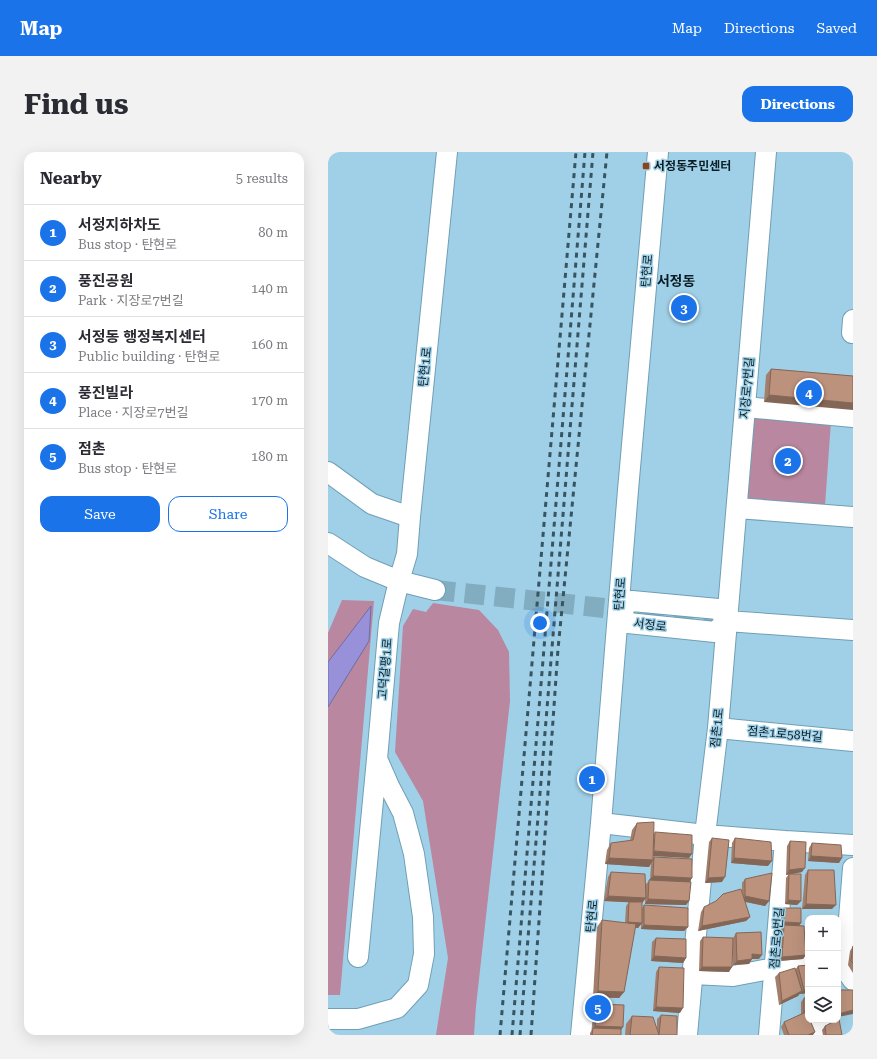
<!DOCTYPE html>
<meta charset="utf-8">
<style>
:root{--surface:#fff;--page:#f2f2f3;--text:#2b2b33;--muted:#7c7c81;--line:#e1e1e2;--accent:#1a73e8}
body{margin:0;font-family:"Roboto Serif","Noto Sans KR",serif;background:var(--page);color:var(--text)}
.controls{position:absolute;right:12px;bottom:12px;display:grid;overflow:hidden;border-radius:8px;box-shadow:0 4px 16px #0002}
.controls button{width:36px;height:36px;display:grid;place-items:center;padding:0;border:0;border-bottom:1px solid var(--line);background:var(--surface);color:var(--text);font:20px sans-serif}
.you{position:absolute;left:212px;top:471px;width:14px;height:14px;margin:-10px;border:3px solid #fff;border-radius:50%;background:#1a73e8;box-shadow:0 0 0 6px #1a73e833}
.badge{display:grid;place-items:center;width:26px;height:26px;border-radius:50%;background:var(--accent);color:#fff;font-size:13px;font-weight:700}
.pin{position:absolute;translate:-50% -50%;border:2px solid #fff;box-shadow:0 1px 4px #0006}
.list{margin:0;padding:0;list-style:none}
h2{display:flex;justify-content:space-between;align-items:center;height:52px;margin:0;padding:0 16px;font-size:17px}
h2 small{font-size:13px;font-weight:400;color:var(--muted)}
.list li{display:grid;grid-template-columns:26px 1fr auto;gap:12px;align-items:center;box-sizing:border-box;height:56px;padding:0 16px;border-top:1px solid var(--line)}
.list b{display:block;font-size:15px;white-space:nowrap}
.list p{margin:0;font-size:13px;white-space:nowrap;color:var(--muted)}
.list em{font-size:13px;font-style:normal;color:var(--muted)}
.actions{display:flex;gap:8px;padding:12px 16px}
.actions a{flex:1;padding:9px 0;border:1px solid var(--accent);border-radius:12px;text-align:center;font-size:14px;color:var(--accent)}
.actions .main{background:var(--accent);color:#fff}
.icon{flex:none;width:22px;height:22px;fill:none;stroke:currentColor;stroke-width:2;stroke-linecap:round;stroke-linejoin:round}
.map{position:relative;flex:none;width:525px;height:883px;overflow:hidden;border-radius:12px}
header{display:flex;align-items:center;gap:24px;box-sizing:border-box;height:56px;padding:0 20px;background:var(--accent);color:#fff}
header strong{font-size:19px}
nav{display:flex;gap:22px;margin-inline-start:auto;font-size:14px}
.intro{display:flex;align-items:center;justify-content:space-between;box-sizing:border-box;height:96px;padding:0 24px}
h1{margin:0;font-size:28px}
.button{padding:10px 18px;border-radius:12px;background:var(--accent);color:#fff;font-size:14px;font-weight:700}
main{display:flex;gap:24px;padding:0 24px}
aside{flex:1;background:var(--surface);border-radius:12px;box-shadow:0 4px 16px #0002}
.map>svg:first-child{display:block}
.green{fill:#b9879f}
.water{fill:#9890d9;stroke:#6d6ea3}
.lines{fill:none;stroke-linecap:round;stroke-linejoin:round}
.minor-tunnel{stroke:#82acc0;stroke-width:20;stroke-dasharray:20 10;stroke-linecap:butt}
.minor-casing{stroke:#709fb5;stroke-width:22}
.minor{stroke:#fff;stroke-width:20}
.rail{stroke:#385460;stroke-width:3;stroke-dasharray:5 5;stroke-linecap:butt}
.wall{fill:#a27e6b}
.shaded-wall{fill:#846657}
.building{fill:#bc927c;stroke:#846657}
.poi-dot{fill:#89451b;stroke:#a0d0e7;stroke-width:1.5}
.labels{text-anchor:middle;stroke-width:3;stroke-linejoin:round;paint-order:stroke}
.poi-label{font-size:12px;font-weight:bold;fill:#0a1d25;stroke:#a0d0e7;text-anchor:start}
.street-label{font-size:12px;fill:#0a1d25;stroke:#a0d0e7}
.quarter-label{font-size:14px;font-weight:bold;fill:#0a1d25;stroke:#a0d0e7}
</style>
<header>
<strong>Map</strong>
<nav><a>Map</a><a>Directions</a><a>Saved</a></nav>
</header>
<div class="intro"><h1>Find us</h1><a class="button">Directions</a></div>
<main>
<aside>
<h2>Nearby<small>5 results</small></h2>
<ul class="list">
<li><span class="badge">1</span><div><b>서정지하차도</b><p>Bus stop · 탄현로</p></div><em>80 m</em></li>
<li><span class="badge">2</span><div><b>풍진공원</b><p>Park · 지장로7번길</p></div><em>140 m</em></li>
<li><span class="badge">3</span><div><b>서정동 행정복지센터</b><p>Public building · 탄현로</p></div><em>160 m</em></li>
<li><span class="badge">4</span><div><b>풍진빌라</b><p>Place · 지장로7번길</p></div><em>170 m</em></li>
<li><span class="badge">5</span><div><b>점촌</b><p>Bus stop · 탄현로</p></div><em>180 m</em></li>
</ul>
<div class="actions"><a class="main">Save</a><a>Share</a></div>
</aside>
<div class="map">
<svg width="525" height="883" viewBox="0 0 525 883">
<rect width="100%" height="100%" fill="#a0d0e7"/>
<path class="green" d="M424,262L503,269L497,354L416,348Z
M14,448L46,449L12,843H0V481Z
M105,451L151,458L170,478L181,500L182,549L148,854L146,883H108L120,806L95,649L67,600L75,474L85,457L98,460Z"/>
<path class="water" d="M43,454L41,489L0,555V510Z"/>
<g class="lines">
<path class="minor-tunnel" d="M107,438L399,469"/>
<g class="minor-casing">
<path id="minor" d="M525,168L524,181H525
M417,255L525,265
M0,320L44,352L82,365
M409,356L525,365
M0,391L37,415L71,429L107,438
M399,469L387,480L300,471L291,457L304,449L390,457L399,469L525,478
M390,576L525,589
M273,671L377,683L457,689L525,693
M525,716L517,817L525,828
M30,805L49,607L61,471L71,429L79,402L82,365L119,0
M365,822L405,824L446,816L480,812
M0,867H30L69,856L90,833L96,802L95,765L86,702L75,661L61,634L50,609
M253,883L273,671L300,338L330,0
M359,883L377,683L390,576L417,255L438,0
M441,883L457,689
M488,883L492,868"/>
</g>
<use href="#minor" class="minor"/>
<path class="rail" d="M172,883L248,0
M184,883L257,0
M192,883L265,0
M203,883L230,497L279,0"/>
</g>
<path class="wall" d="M443,217L525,224L436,250L438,223Z
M309,671L326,682L327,680L325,706L326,705L362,730L361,749L358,753L317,752V747L314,751V756L316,753L360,775L356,779L313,777V772L310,776L307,775L296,840L291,846L265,845L269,775L274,768L297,771L298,754L301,750L276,749L280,725L283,720L317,742L318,732L322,728L323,712L321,715L277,712L279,698L283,691L302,689L304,678Z
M384,686L394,730L377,731L381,690Z
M407,686L440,714L403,711L404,691Z
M462,689L474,720L464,722L473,749L469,753L457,752L458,726L461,722L458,723L459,694Z
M484,691L511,711L480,709L481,696Z
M480,718L504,757H474L477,723Z
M417,727L441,749L437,754L417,750L422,765L418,769L370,779L373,760L376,755L414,740V731Z
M456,756L473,771L471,774L477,780V771L480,767V804H477L475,807L451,809L453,777L454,775H453V761Z
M408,781L431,807H424L421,812L405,813V786Z
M375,785L401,820L371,819L372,789Z
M328,786L358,806L355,811L323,809L324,790Z
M525,794V821L520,813L522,799Z
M480,813V841L472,842V841L470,844L451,853L447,825L451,821L467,818L470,814Z
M331,815L352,861L325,859L328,820Z
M476,846L480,868L485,883H456L453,875L456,870L473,863V850Z
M270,852L293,878V883H262V881L264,878L267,856Z
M333,863L349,883H297L298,872L304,864L329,877V867Z
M497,874L514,883H495L494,878Z"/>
<path class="shaded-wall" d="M441,243L525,251V258L436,250Z
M326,699L364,702L361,706L323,704Z
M483,704L514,706L511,711L480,709Z
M281,706L325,708L321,715L277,712Z
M406,706L444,709L440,714L403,711Z
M477,716L474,720L458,723L461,718Z
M325,724L364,726L361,731L321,728Z
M397,725L394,730L377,731L380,726Z
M280,744L318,746L314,751L276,749Z
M417,744L441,749L437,754L414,749Z
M320,747L361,749L358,753L317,752Z
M460,748L473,749L469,753L457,752Z
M478,752L508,753L504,757H474Z
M422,765L418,769L370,779L374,774Z
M300,770L314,771L310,776L297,775Z
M456,770L473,771L469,776L456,773L454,775H453Z
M316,773L360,775L356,779L313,777Z
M479,800H480V804H477L475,807L451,809L454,805L477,803Z
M424,802L434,803L431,807H421Z
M326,804L358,806L355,811L323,809Z
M424,807L421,812L405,813L409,809Z
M374,815H404L401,820L371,819Z
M480,837V841L472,842L476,838Z
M270,839L296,840L291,846L265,845Z
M474,839L470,844L451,853L454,849Z
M328,855L355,856L352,861L325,859Z
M525,858V862L510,865V862Z
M476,859H480V864H473Z
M267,874L295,875L292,880L265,877Z
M487,880L485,883H480Z"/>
<path class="building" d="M443,217L525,224V251L441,243Z
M326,670L325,708L281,706L283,691L305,688L309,671Z
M327,680L364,683V702L326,699Z
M384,686L401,688L397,725L380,726Z
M407,686L443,690L444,709L406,706Z
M462,689L478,690L477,716L461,718Z
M484,691L513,693L514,706L483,704Z
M326,705L364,707V726L325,724Z
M480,718H506L508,753L478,752Z
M283,720L317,722L318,746L280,744Z
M444,721L441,749L417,744V727Z
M461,722H473V749L460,748Z
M321,728L363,730L361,749L320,747Z
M413,737L422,765L374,774L376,755L388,749L395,742Z
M301,750H314V771L300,770Z
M316,753L360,756V775L316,773Z
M456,756H473V771L456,770Z
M274,768L308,772L296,840L270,839Z
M480,771V800H479Z
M456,773L476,774L478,803L454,805Z
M433,780L434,803L424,802V807L409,809L408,781Z
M375,785L405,786L404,815H374Z
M328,786L358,787V806L326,804Z
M525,794V811L523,809Z
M480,813V837L476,838L470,814Z
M331,815L356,816L355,856L328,855Z
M467,816L474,839L454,849L451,821Z
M510,838H525V858L510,862Z
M480,845V859H476V846Z
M270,852L296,853L295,875L267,874Z
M478,860L480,864V868H482L487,880L480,883H461L456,870Z
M333,863L349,864V883H331Z
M304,864L325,865L331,883H302Z
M511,867L514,883H498L497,874Z
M265,876L293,877V883H264Z"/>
<rect class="poi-dot" x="314" y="10" width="8" height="8" rx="2"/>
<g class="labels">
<g class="poi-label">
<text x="326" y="18">서정동주민센터</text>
</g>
<g class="street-label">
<text transform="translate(319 119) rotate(-85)" y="4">탄현로</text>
<text transform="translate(97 215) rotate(-84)" y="4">탄현1로</text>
<text transform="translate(419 236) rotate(-85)" y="4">지장로7번길</text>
<text transform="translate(292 442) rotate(-86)" y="4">탄현로</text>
<text transform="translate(322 473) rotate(7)" y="4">서정로</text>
<text transform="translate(57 517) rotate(-85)" y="4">고덕갈평1로</text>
<text transform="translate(389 576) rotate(-84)" y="4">점촌1로</text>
<text transform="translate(457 582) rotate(5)" y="4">점촌1로58번길</text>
<text transform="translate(264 764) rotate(-84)" y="4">탄현로</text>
<text transform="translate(449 786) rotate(-85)" y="4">점촌로9번길</text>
</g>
<g class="quarter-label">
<text x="348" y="134">서정동</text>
</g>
</g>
</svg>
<div class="controls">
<button>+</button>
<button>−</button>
<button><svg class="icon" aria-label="layers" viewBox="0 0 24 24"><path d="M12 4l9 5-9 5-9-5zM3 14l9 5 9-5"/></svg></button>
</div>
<div class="you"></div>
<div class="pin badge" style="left:264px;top:627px">1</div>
<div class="pin badge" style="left:460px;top:309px">2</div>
<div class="pin badge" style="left:356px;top:156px">3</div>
<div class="pin badge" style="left:481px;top:241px">4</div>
<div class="pin badge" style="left:270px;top:856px">5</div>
</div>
</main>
